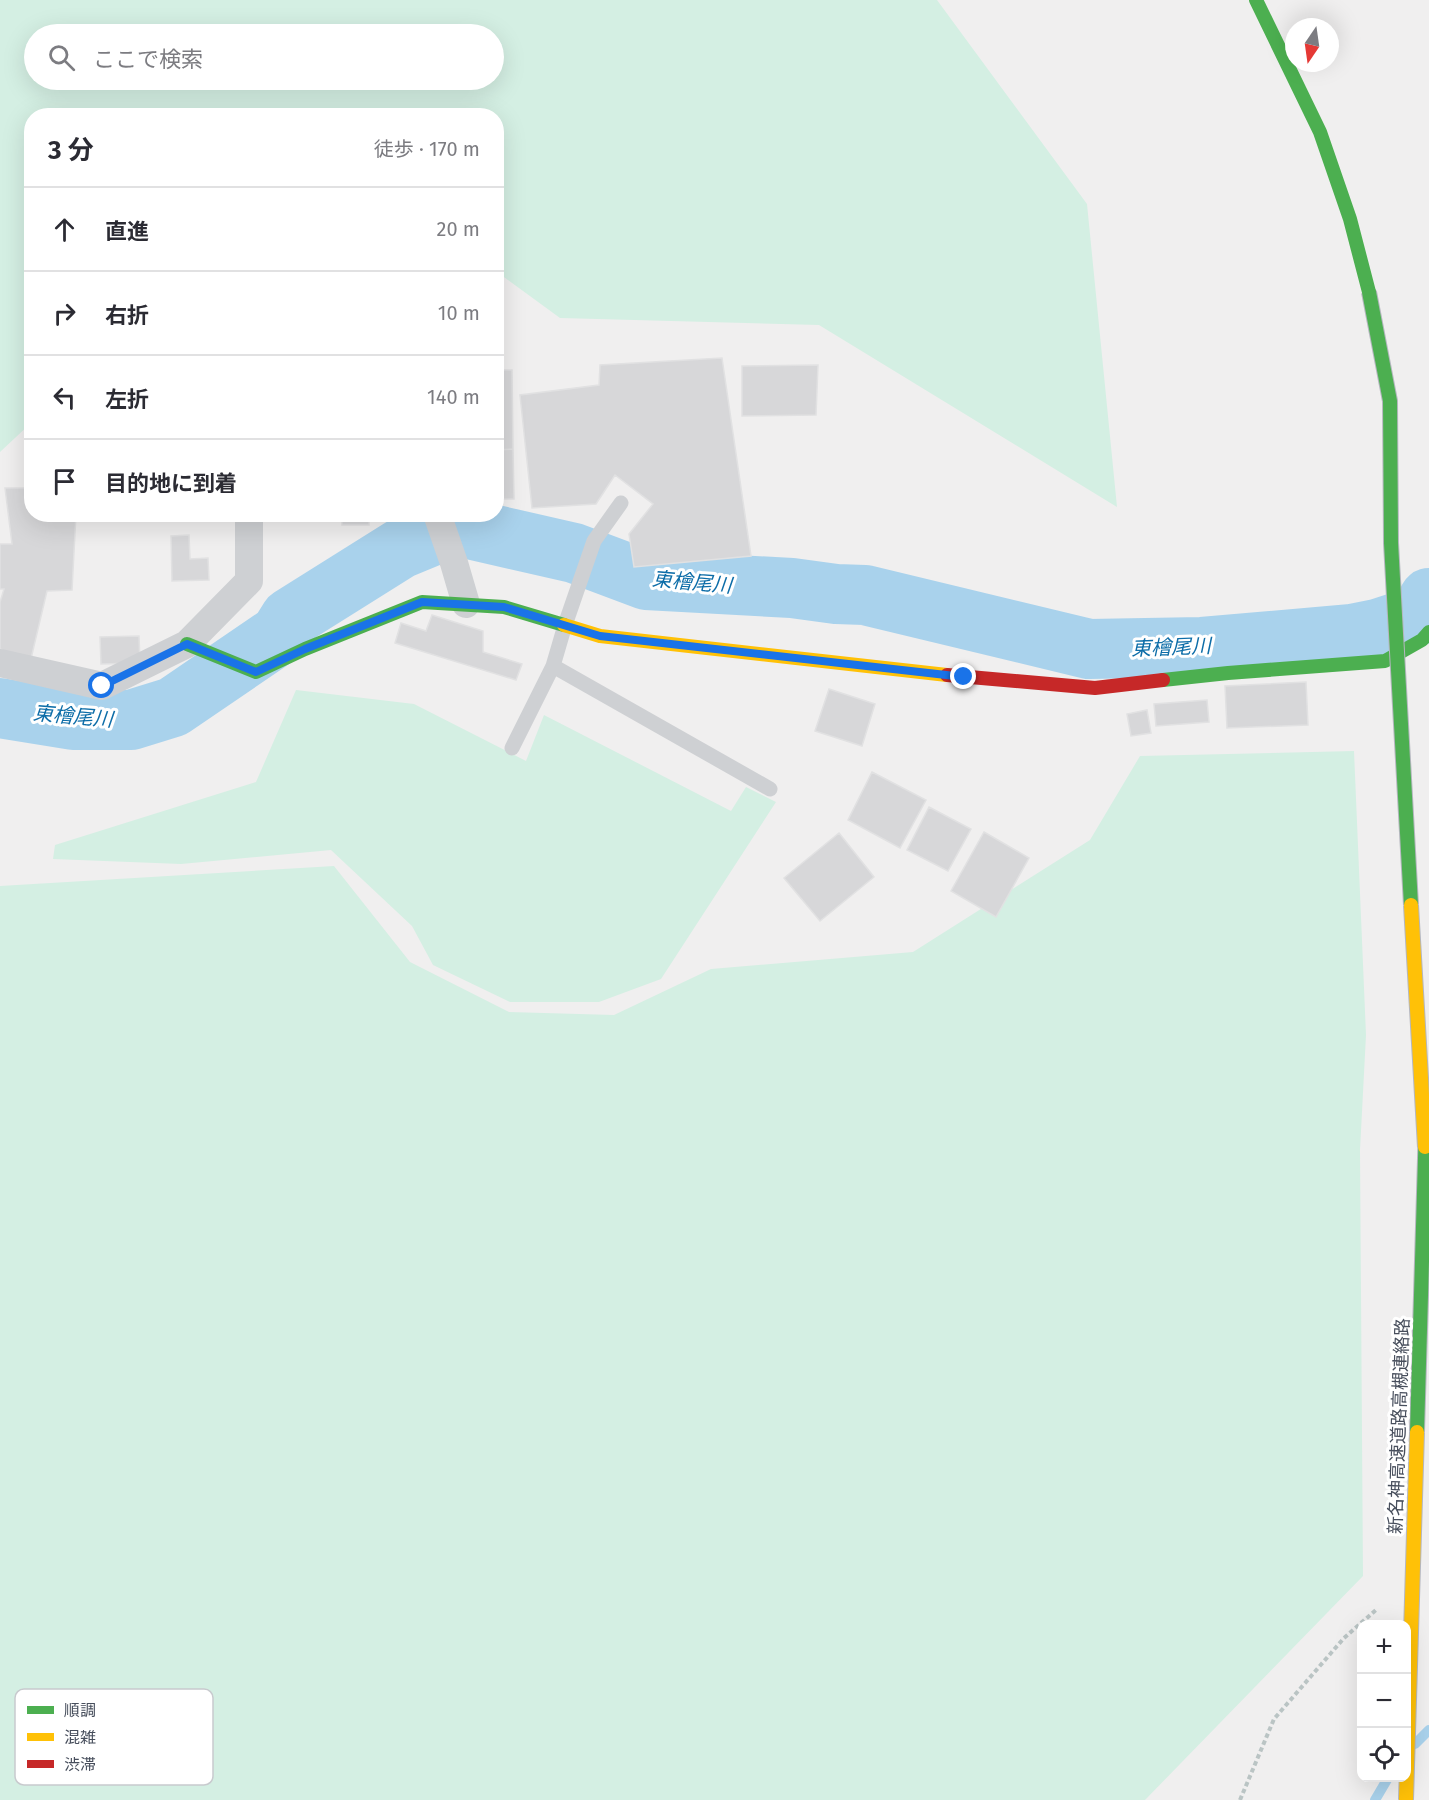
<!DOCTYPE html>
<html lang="ja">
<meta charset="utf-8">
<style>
:root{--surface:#fff;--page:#f7f7f7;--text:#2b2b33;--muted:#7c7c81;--line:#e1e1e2}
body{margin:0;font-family:"Fira Sans","Noto Sans JP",sans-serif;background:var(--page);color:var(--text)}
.controls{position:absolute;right:18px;bottom:18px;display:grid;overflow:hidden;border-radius:12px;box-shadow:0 6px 24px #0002}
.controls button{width:54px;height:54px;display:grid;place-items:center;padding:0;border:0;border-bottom:2px solid var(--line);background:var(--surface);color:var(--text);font:30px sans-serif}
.compass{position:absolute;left:1285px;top:18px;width:54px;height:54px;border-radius:50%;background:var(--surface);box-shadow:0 6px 24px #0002;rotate:193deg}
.stop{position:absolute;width:18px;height:18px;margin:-14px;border:4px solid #1a73e8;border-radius:50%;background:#fff}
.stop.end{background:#1a73e8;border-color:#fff;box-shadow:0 2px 6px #0008}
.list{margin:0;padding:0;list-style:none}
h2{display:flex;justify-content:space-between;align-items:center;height:78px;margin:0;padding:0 24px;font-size:26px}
h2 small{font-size:20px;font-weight:400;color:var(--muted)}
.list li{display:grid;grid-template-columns:39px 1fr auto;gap:18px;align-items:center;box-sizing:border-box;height:84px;padding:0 24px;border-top:2px solid var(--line)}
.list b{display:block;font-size:22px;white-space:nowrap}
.list em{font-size:20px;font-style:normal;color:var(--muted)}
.icon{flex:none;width:33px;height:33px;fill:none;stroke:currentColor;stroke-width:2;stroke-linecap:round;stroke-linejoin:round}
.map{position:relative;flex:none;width:1429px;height:1800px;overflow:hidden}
.search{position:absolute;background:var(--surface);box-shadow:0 6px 24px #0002;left:24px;top:24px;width:480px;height:66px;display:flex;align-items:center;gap:15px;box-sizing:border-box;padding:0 21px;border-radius:33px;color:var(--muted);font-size:22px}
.panel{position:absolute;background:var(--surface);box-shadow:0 6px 24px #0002;left:24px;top:108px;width:480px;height:414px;border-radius:24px}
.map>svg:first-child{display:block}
.green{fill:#d4efe3;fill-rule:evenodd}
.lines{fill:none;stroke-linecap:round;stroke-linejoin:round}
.stream{stroke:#a9d2ec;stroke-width:10}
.river{stroke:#a9d2ec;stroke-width:60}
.building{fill:#d7d7d9;stroke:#e1e1e2;stroke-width:1.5}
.path{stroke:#bac4c4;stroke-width:4;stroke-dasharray:4.5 3;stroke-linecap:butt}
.lane{stroke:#ced0d3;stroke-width:15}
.street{stroke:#ced0d3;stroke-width:28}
.fast{stroke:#4caf50;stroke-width:14}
.slow{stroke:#ffc107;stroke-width:14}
.jam{stroke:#c62828;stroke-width:14}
.fast-bridge-casing{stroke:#b5b7bf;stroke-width:16;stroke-linecap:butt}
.slow-bridge-casing{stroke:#b5b7bf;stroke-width:16;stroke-linecap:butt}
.fast-bridge{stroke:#4caf50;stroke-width:14}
.slow-bridge{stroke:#ffc107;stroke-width:14}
.route{stroke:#1a73e8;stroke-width:8}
.labels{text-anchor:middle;stroke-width:6;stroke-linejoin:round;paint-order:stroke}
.street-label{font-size:18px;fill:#474e5c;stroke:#fff}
.water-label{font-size:20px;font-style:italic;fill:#0d6da8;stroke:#fff}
.key{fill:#fff;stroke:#c8cace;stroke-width:1.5}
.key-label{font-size:16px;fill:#474e5c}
</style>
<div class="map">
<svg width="1429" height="1800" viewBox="0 0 1429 1800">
<rect width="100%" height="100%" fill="#f0efef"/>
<path class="green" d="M0,0H937L1087,204L1117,507L819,325L560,318L497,272L496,116H32L31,423L0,452ZM34,34H494V80H34Z
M296,690L414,704L526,761L544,715L731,811L746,787L776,802L661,979L599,1002H510L433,965L412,926L331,850L181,864L53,859L55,845L256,782Z
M1354,751L1366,1035L1360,1150L1363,1576L1145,1800H0V886L334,866L410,962L509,1012L614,1015L711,969L913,952L1090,840L1140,756Z"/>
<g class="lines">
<path class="stream" d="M1415,1744L1429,1730
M1375,1800L1388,1778"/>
<path class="river" d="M0,708L73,720H131L173,707L280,634L290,618L400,549L446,530L469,529L574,553L646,580L792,588L836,594L865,595L1089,649L1202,647L1352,634L1377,629L1420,615L1429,598"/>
</g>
<path class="building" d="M722,358L751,556L634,567L629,534L653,504L615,475L596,504L532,508L520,395L599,385L600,365Z
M818,365L816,415L742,416V366Z
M496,370H512L513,449L496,450Z
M513,449L514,499H496V450Z
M5,488H32V514H76L72,590L47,591L30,663L0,649V602L4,589H0V544H12Z
M342,514H369V525H342Z
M189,535L190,559L208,558L209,580L172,581L171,536Z
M432,615L483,631V652L522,664L516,680L395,643L401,623L426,631Z
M139,636L140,663L101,664L100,637Z
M1306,682L1308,725L1227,728L1225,686Z
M829,689L875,704L862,746L815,731Z
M1207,700L1209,722L1156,726L1154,704Z
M1147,710L1151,733L1131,736L1127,714Z
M872,772L926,800L900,848L848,820Z
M929,807L971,829L948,871L907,850Z
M984,832L1029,858L996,917L951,891Z
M839,833L874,877L820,921L784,878Z"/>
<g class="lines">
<path class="path" d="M1240,1800L1274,1719L1344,1638L1377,1609"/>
<path class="lane" d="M553,666L565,625L594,541L621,503
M512,748L553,666L770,789"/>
<path class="street" d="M437,514L454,563L466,604
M0,663L102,686L187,644L249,581V514"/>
<path class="fast" d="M1256,0L1320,132L1350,219L1369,292
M187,644L256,672L305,649L422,602L504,607L564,625
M1163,680L1228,673L1385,661L1422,640L1429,632"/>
<path class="slow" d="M564,625L600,636L947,675"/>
<path class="jam" d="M947,675L1095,688L1163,680"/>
<g class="fast-bridge-casing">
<path id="fast-bridge" d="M1369,292L1390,401L1391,543L1411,905
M1417,1432L1426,1124"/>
</g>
<g class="slow-bridge-casing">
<path id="slow-bridge" d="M1411,905L1425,1147
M1406,1800L1417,1432"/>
</g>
<use href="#fast-bridge" class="fast-bridge"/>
<use href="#slow-bridge" class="slow-bridge"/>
</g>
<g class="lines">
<path class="route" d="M102,686L187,644L256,672L305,649L422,602L504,607L600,636L964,677"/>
</g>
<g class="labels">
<g class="street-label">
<text transform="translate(1399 1426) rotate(-88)" y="6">新名神高速道路高槻連絡路</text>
</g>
<g class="water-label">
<text transform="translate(692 582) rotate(5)" y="7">東檜尾川</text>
<text transform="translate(1171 647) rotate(-2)" y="7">東檜尾川</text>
<text transform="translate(73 716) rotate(5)" y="7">東檜尾川</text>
</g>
</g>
<rect x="15" y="1689" width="198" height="96" rx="9" class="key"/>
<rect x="27" y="1706" width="27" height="8" fill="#4caf50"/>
<rect x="27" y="1733" width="27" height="8" fill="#ffc107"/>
<rect x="27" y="1760" width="27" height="8" fill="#c62828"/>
<g class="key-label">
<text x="64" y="1716">順調</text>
<text x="64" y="1743">混雑</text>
<text x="64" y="1770">渋滞</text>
</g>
</svg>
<div class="controls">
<button>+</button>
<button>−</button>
<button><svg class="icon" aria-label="locate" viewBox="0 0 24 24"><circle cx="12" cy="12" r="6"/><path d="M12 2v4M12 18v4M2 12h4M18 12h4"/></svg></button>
</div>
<svg class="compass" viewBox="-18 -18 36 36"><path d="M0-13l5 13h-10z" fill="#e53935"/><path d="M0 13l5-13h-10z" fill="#7c7c81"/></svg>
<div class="stop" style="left:102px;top:686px"></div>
<div class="stop end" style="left:964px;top:677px"></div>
<div class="search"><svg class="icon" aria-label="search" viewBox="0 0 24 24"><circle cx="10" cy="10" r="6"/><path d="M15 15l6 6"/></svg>ここで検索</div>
<section class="panel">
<h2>3 分<small>徒歩 · 170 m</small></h2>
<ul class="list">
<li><svg class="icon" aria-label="ahead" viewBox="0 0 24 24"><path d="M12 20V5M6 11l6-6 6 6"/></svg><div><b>直進</b></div><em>20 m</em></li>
<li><svg class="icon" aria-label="right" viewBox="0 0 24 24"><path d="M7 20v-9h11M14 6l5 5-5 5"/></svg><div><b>右折</b></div><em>10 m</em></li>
<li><svg class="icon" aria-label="left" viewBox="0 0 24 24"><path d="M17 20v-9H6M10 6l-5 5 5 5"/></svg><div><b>左折</b></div><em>140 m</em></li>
<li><svg class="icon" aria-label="arrive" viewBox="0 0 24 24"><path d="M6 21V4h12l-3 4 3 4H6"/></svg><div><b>目的地に到着</b></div></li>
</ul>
</section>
</div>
